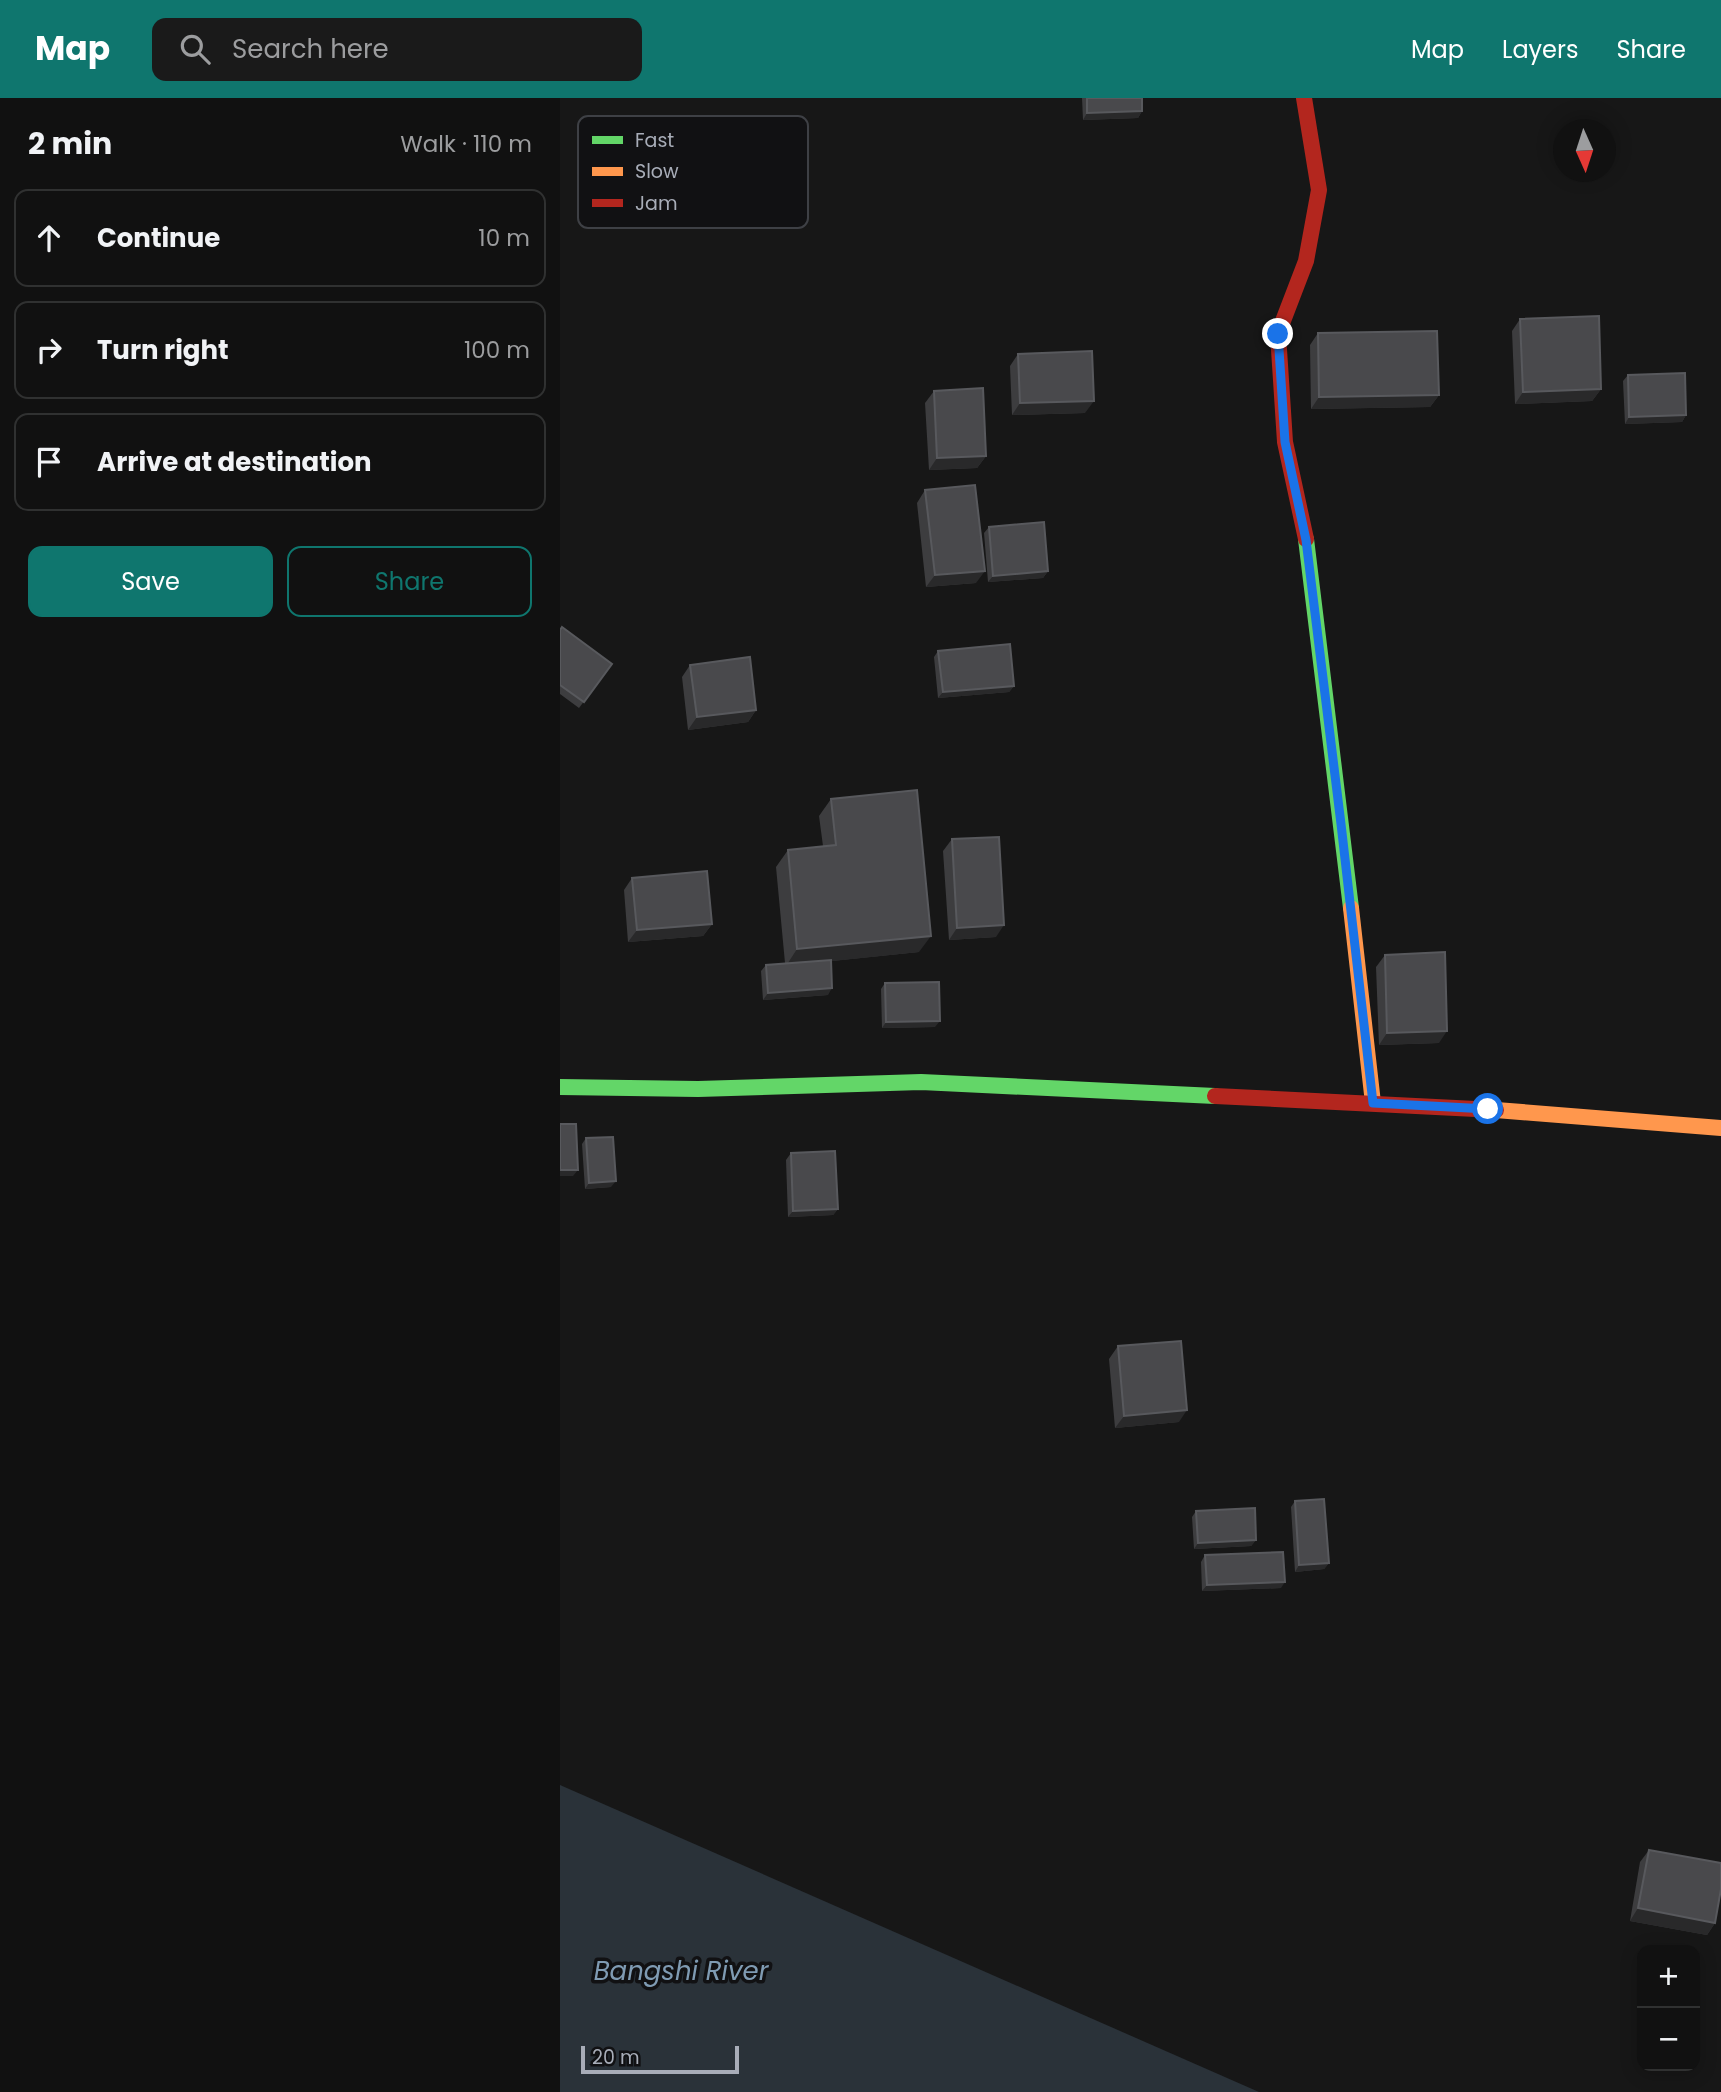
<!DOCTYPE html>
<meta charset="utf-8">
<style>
:root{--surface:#111;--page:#1a1a1a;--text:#f1f3f6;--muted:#9c9d9f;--line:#303131;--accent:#0f766e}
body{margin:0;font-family:Poppins,sans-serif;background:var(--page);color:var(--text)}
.controls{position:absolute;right:21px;bottom:21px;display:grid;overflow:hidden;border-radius:14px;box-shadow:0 4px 18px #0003}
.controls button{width:63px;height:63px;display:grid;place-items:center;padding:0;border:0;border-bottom:2px solid var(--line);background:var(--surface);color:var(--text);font:35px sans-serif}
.compass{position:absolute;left:993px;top:21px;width:63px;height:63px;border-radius:50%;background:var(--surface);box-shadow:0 4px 18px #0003;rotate:177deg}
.scale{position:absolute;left:21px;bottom:18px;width:158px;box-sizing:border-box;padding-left:7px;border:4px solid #a8adb8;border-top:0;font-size:19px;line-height:24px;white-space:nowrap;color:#a8adb8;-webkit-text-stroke:5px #111113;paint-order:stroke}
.stop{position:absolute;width:21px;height:21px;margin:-16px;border:5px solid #1a73e8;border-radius:50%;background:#fff}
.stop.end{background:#1a73e8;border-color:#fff;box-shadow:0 2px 7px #0008}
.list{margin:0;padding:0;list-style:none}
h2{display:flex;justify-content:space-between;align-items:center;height:91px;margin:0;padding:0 28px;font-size:30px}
h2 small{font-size:23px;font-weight:400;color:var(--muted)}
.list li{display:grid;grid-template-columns:46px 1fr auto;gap:21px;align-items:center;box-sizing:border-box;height:98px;margin:0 14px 14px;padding:0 14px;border:2px solid var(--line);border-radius:14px}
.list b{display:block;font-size:26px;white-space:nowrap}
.list em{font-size:23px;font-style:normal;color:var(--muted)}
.actions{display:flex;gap:14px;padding:21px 28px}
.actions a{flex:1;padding:16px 0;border:2px solid var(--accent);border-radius:14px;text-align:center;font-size:24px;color:var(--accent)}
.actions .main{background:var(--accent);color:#fff}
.icon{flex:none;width:38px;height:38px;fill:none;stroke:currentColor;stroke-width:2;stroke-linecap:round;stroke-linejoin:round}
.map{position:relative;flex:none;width:1161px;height:1994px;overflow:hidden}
header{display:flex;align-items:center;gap:42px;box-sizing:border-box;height:98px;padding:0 35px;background:var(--accent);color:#fff}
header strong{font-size:33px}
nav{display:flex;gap:38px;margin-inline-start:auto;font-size:24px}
.search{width:490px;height:63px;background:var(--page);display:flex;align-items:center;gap:18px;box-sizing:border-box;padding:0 24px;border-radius:14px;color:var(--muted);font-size:26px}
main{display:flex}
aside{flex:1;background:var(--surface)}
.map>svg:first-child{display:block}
.water{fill:#2a3239}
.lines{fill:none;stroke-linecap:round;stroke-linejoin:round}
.fast{stroke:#63d668;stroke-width:16}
.slow{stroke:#ff974d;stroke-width:16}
.jam{stroke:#b3261e;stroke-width:16}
.wall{fill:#3d3d3f}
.shaded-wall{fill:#29292a}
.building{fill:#49494c;stroke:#58595d;stroke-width:2}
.route{stroke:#1a73e8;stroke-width:9}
.labels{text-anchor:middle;stroke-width:7;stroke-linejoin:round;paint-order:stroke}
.water-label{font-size:26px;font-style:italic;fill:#7f9bb3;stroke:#111113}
.key{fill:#111113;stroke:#3e4045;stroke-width:2}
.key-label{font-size:19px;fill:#a8adb8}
</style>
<header>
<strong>Map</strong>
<div class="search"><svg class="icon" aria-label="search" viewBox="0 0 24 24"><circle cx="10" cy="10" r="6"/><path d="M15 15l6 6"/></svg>Search here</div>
<nav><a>Map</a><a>Layers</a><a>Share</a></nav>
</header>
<main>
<aside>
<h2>2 min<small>Walk · 110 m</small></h2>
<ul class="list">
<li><svg class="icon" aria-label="ahead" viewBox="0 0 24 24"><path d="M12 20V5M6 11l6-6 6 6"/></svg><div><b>Continue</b></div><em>10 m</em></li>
<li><svg class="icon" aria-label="right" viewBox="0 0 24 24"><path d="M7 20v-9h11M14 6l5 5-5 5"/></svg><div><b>Turn right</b></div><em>100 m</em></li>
<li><svg class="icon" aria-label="arrive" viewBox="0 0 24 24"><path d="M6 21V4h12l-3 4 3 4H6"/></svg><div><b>Arrive at destination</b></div></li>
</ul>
<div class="actions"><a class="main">Save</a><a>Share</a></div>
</aside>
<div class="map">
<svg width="1161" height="1994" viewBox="0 0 1161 1994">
<rect width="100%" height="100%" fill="#171717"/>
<path class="water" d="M0,1687L699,1994H0Z"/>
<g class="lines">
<path class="fast" d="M746,441L791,810
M0,989L138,991L361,984L655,998"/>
<path class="slow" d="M791,810L813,1005
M936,1012L1161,1030"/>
<path class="jam" d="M744,0L759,92L746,163L718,236L725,344L746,441
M655,998L936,1012"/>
</g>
<path class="wall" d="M522,0H582V13L578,20L523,22Z
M960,221L1041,291L1032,303L955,306L952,233Z
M758,235L879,297L870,309L751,311L750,247Z
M458,256L525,315L452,317L450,268Z
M1068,277L1126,317L1122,324L1065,326L1063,283Z
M374,293L426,358L417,370L369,372L365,305Z
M365,392L416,485L366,489L357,405Z
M429,429L488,473L483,480L428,484L424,435Z
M0,532L52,566L19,610L0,596Z
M378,553L454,588L449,594L378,600L374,559Z
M130,567L196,612L188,624L128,632L122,579Z
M271,701L359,854L271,863L268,897L203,902L201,873L206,867L225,865L216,769L228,752L263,748L259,718Z
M392,741L436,839L389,842L383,753Z
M72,780L152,826L143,838L68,844L64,792Z
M825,857L879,945L819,947L816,869Z
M325,885L375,929L322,930L321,891Z
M26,1040L51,1089L25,1091L22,1046Z
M231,1055L278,1111L273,1117L228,1119L226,1062Z
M558,1248L619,1324L555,1330L549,1261Z
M735,1403L769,1465L764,1471L735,1474L731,1409Z
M636,1413L696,1442L691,1448L634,1451L632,1419Z
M645,1457L721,1490L642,1493L641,1464Z
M1089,1752L1155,1825L1147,1837L1070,1823L1080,1764Z"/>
<path class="shaded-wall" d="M582,13L578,20L523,22L527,15Z
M1041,291L1032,303L955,306L963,294Z
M879,297L870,309L751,311L759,299Z
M534,303L525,315L452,317L460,305Z
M1126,317L1122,324L1065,326L1069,319Z
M426,358L417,370L369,372L377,360Z
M425,473L416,485L366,489L375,477Z
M488,473L483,480L428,484L433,478Z
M454,588L449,594L378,600L383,594Z
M196,612L188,624L128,632L137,619Z
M152,826L143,838L68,844L77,832Z
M444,827L436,839L389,842L397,830Z
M371,838L359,854L226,868L237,851Z
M272,890L268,897L203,902L208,895Z
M380,923L375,929L322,930L326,924Z
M887,933L879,945L819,947L827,935Z
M0,1072H18L13,1078H0Z
M56,1083L51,1089L25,1091L29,1085Z
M278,1111L273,1117L228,1119L233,1113Z
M627,1312L619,1324L555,1330L564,1318Z
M696,1442L691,1448L634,1451L638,1445Z
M769,1465L764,1471L735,1474L739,1467Z
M725,1484L721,1490L642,1493L647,1487Z
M1078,1810L1155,1825L1147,1837L1070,1823Z"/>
<path class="building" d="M527,0H582V13L527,15Z
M1039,218L1041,291L963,294L960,221Z
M877,233L879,297L759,299L758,235Z
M532,253L534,303L460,305L458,256Z
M1125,275L1126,317L1069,319L1068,277Z
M423,290L426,358L377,360L374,293Z
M415,387L425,473L375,477L365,392Z
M484,424L488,473L433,478L429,429Z
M2,529L52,566L24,604L0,587V532Z
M450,546L454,588L383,594L378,553Z
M190,559L196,612L137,619L130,567Z
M357,692L371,838L237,851L228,752L276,747L271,701Z
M439,739L444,827L397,830L392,741Z
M147,773L152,826L77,832L72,780Z
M885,854L887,933L827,935L825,857Z
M271,862L272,890L208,895L206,867Z
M379,884L380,923L326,924L325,885Z
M0,1026H16L18,1072H0Z
M53,1039L56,1083L29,1085L26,1040Z
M275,1053L278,1111L233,1113L231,1055Z
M621,1243L627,1312L564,1318L558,1248Z
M764,1401L769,1465L739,1467L735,1403Z
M695,1410L696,1442L638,1445L636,1413Z
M723,1454L725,1484L647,1487L645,1457Z
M1089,1752L1161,1765V1791L1155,1825L1078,1810Z"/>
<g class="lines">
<path class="route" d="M718,236L725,344L746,442L781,726L813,1005L928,1011"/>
</g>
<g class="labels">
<g class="water-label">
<text x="121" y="1882">Bangshi River</text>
</g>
</g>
<rect x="18" y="18" width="230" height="112" rx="10" class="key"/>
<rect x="32" y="38" width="31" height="8" fill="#63d668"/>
<rect x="32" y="69" width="31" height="9" fill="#ff974d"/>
<rect x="32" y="101" width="31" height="8" fill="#b3261e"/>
<g class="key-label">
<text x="75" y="49">Fast</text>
<text x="75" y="80">Slow</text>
<text x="75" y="112">Jam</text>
</g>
</svg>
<div class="controls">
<button>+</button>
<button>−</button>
</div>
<svg class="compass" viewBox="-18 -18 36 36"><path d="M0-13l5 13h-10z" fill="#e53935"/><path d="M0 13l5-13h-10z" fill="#9c9d9f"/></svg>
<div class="scale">20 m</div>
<div class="stop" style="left:928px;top:1011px"></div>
<div class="stop end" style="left:718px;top:236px"></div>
</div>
</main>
